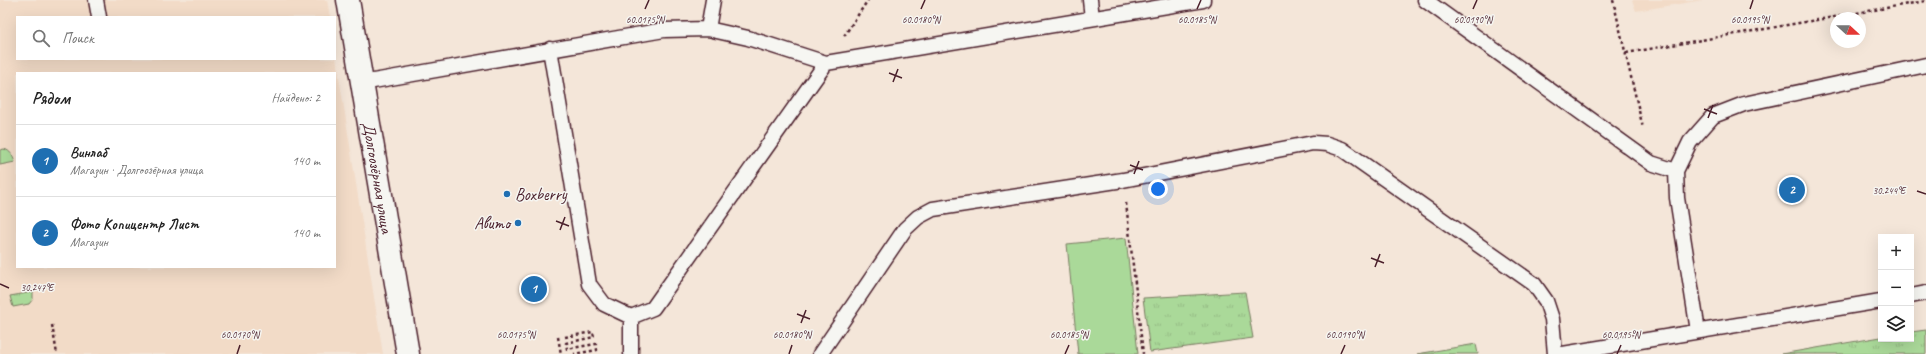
<!DOCTYPE html>
<html lang="ru">
<meta charset="utf-8">
<style>
:root{--surface:#fff;--page:#f6f6f6;--text:#222;--muted:#767676;--line:#e0e0e0;--accent:#1f6fb2}
body{margin:0;font-family:Caveat,sans-serif;background:var(--page);color:var(--text)}
.controls{position:absolute;right:12px;bottom:12px;display:grid;overflow:hidden;border-radius:0px;box-shadow:0 4px 16px #0002}
.controls button{width:36px;height:36px;display:grid;place-items:center;padding:0;border:0;border-bottom:1px solid var(--line);background:var(--surface);color:var(--text);font:20px sans-serif}
.compass{position:absolute;left:1830px;top:12px;width:36px;height:36px;border-radius:50%;background:var(--surface);box-shadow:0 4px 16px #0002;rotate:111deg}
.you{position:absolute;left:1158px;top:189px;width:14px;height:14px;margin:-10px;border:3px solid #fff;border-radius:50%;background:#1a73e8;box-shadow:0 0 0 6px #1a73e833}
.badge{display:grid;place-items:center;width:26px;height:26px;border-radius:50%;background:var(--accent);color:#fff;font-size:13px;font-weight:700}
.pin{position:absolute;translate:-50% -50%;border:2px solid #fff;box-shadow:0 1px 4px #0006}
.list{margin:0;padding:0;list-style:none}
h2{display:flex;justify-content:space-between;align-items:center;height:52px;margin:0;padding:0 16px;font-size:17px}
h2 small{font-size:13px;font-weight:400;color:var(--muted)}
.list li{display:grid;grid-template-columns:26px 1fr auto;gap:12px;align-items:center;box-sizing:border-box;height:72px;padding:0 16px;border-top:1px solid var(--line)}
.list b{display:block;font-size:15px;white-space:nowrap}
.list p{margin:0;font-size:13px;white-space:nowrap;color:var(--muted)}
.list em{font-size:13px;font-style:normal;color:var(--muted)}
.icon{flex:none;width:22px;height:22px;fill:none;stroke:currentColor;stroke-width:2;stroke-linecap:round;stroke-linejoin:round}
.map{position:relative;flex:none;width:1926px;height:354px;overflow:hidden}
.search{position:absolute;background:var(--surface);box-shadow:0 4px 16px #0002;left:16px;top:16px;width:320px;height:44px;display:flex;align-items:center;gap:10px;box-sizing:border-box;padding:0 14px;border-radius:0px;color:var(--muted);font-size:15px}
.panel{position:absolute;background:var(--surface);box-shadow:0 4px 16px #0002;left:16px;top:72px;width:320px;height:196px;border-radius:0px}
.map>svg:first-child{display:block}
.built{fill:#f2dbc7;fill-rule:evenodd}
.grass{fill:url(#grass-tufts);stroke:#7a7c62}
.garden{fill:#aad999;stroke:#7a7c62}
.lines{fill:none;stroke-linecap:round;stroke-linejoin:round}
.service-casing{stroke:#4a1f2b;stroke-width:17}
.minor-casing{stroke:#4a1f2b;stroke-width:25}
.path{stroke:#4a1f2b;stroke-width:2.5;stroke-dasharray:3 3;stroke-linecap:butt}
.service{stroke:#f6f6f2;stroke-width:14}
.minor{stroke:#f6f6f2;stroke-width:22}
.ticks{fill:none;stroke:#4a1f2b;stroke-width:1.5}
.poi-dot{fill:#1f6fb2;stroke:#f6f6f2;stroke-width:1.5}
.labels{text-anchor:middle;stroke-width:3;stroke-linejoin:round;paint-order:stroke}
.street-label{font-size:17px;fill:#4a1f2b;stroke:#f6f6f2}
.poi-label{font-size:17px;fill:#4a1f2b;stroke:#f6f6f2;text-anchor:start}
.ticks-label{font-size:10px;text-anchor:middle;fill:#4a1f2b;stroke:#f6f6f2;stroke-width:3;stroke-linejoin:round;paint-order:stroke}
</style>
<div class="map">
<svg width="1926" height="354" viewBox="0 0 1926 354">
<defs>
<pattern id="grass-tufts" width="24" height="20" patternUnits="userSpaceOnUse"><rect width="24" height="20" fill="#aad999"/><path d="M3 7l-1-3M5 7V3M7 7l1-3M15 17l-1-3M17 17v-4M19 17l1-3" fill="none" stroke="#94ba84"/></pattern>
</defs>
<rect width="100%" height="100%" fill="#f4e6d9"/>
<filter id="ink" filterUnits="userSpaceOnUse"><feTurbulence type="fractalNoise" baseFrequency=".025" numOctaves="2"/><feDisplacementMap in="SourceGraphic" scale="8" xChannelSelector="R" yChannelSelector="G"/><feConvolveMatrix kernelMatrix="1 2 1 2 8 2 1 2 1" color-interpolation-filters="sRGB"/></filter>
<g filter="url(#ink)">
<path class="built" d="M0,0H327L330,17H17V59H335V51L383,354H0ZM17,73H335V267H17Z
M1632,0H1703L1636,11Z"/>
<path class="grass" d="M4,149C11,151 12,155 15,162L0,165V150Z
M33,292V299L29,304L13,307L10,296Z
M1245,292L1253,338L1150,352L1143,298Z
M1926,330V354H1781L1881,337V339H1911V332Z
M1476,344L1478,354H1417Z"/>
<path class="garden" d="M1126,238L1138,354H1078L1067,244Z"/>
<g class="lines">
<g class="service-casing">
<path id="service" d="M96,0L99,17
M1090,0L1092,18
M1425,0L1651,163L1676,171
M708,29L713,0
M550,49L589,284L604,304L631,317L653,308L826,63
M362,83L664,30L708,29L748,38L826,63L1203,0
M1911,296L1926,293
M631,317V354
M1698,331L1677,198L1676,171L1690,142L1713,116L1744,104L1926,65
M820,354L905,229L918,217L933,209L1123,180L1313,143L1327,144L1342,149L1534,284L1546,301L1552,319L1555,354
M1563,354L1881,301"/>
</g>
<g class="minor-casing">
<g id="minor">
<path id="s1" d="M348,0L408,354"/>
</g>
</g>
<path class="path" d="M1613,0L1643,128
M844,36L868,0
M1626,53L1926,1
M1126,203L1143,354
M52,325L57,354
M558,337L561,354
M565,337L593,332L594,337L566,343L567,349L596,344L597,350L574,354"/>
<use href="#service" class="service"/>
<use href="#minor" class="minor"/>
</g>
</g>
<path class="ticks" d="M645,9L649,0M921,9L925,0M1197,9L1201,0M1473,9L1477,0M1750,9L1753,0M889,73L902,78M893,82L898,69M1704,109L1717,114M1708,118L1713,105M1130,165L1143,170M1134,174L1139,161M1917,191L1926,194M556,221L569,226M560,230L565,217M1371,258L1384,263M1375,267L1380,254M0,284L9,288M797,314L810,319M801,323L806,310M237,354L240,345M513,354L516,345M789,354L792,345M1065,354L1069,345M1341,354L1345,345M1617,354L1621,345"/>
<g class="poi-dot">
<circle cx="507" cy="194" r="4"/>
<circle cx="518" cy="223" r="4"/>
</g>
<g class="labels">
<g class="street-label">
<text dy="6" stroke="none"><textPath href="#s1" startOffset="180">Долгоозёрная улица</textPath></text>
</g>
<g class="poi-label">
<text x="515" y="200">Boxberry</text>
<text x="510" y="229" text-anchor="end">Авито</text>
</g>
</g>
<g class="ticks-label">
<text x="645" y="23">60.0175°N</text>
<text x="921" y="23">60.0180°N</text>
<text x="1197" y="23">60.0185°N</text>
<text x="1473" y="23">60.0190°N</text>
<text x="1750" y="23">60.0195°N</text>
<text x="1889" y="194">30.244°E</text>
<text x="37" y="291">30.247°E</text>
<text x="240" y="338">60.0170°N</text>
<text x="516" y="338">60.0175°N</text>
<text x="792" y="338">60.0180°N</text>
<text x="1069" y="338">60.0185°N</text>
<text x="1345" y="338">60.0190°N</text>
<text x="1621" y="338">60.0195°N</text>
</g>
</svg>
<div class="controls">
<button>+</button>
<button>−</button>
<button><svg class="icon" aria-label="layers" viewBox="0 0 24 24"><path d="M12 4l9 5-9 5-9-5zM3 14l9 5 9-5"/></svg></button>
</div>
<svg class="compass" viewBox="-18 -18 36 36"><path d="M0-13l5 13h-10z" fill="#e53935"/><path d="M0 13l5-13h-10z" fill="#767676"/></svg>
<div class="you"></div>
<div class="pin badge" style="left:534px;top:289px">1</div>
<div class="pin badge" style="left:1792px;top:190px">2</div>
<div class="search"><svg class="icon" aria-label="search" viewBox="0 0 24 24"><circle cx="10" cy="10" r="6"/><path d="M15 15l6 6"/></svg>Поиск</div>
<section class="panel">
<h2>Рядом<small>Найдено: 2</small></h2>
<ul class="list">
<li><span class="badge">1</span><div><b>Винлаб</b><p>Магазин · Долгоозёрная улица</p></div><em>140 m</em></li>
<li><span class="badge">2</span><div><b>Фото Копицентр Лист</b><p>Магазин</p></div><em>140 m</em></li>
</ul>
</section>
</div>
